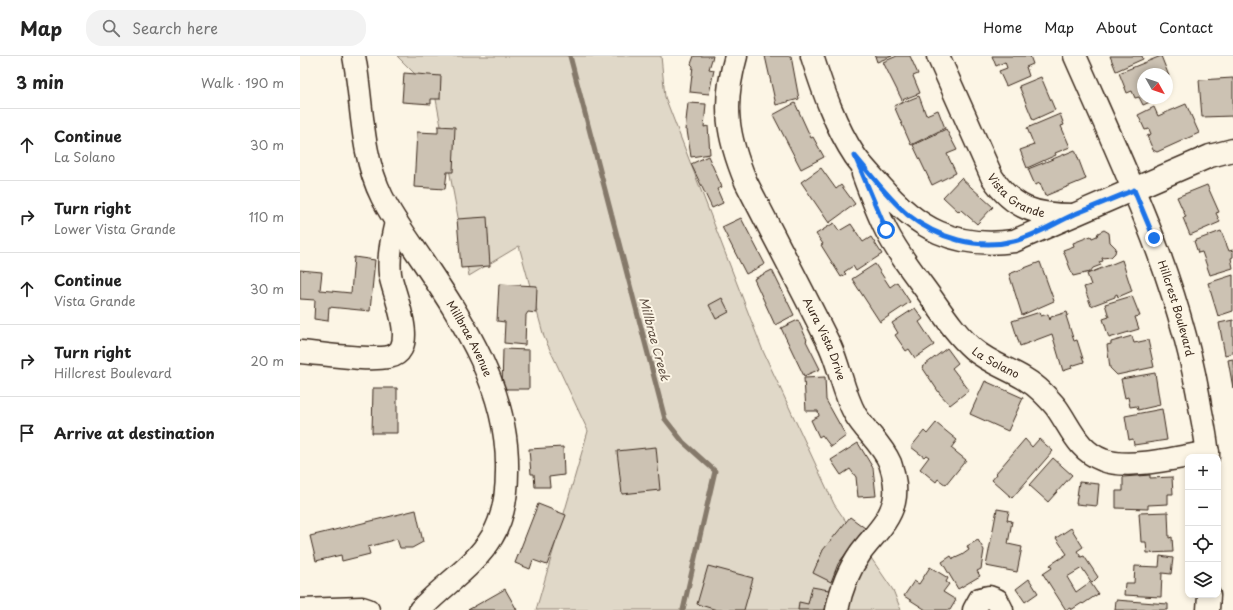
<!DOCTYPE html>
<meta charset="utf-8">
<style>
:root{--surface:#fff;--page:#f2f2f2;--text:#222;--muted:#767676;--line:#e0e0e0}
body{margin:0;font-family:"Playpen Sans",sans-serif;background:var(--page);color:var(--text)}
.controls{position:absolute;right:12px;bottom:12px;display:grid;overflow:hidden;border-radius:8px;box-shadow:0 2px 6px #0003}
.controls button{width:36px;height:36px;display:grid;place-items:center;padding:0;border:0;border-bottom:1px solid var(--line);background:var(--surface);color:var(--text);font:20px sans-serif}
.compass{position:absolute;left:837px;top:12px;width:36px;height:36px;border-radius:50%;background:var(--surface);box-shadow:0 2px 6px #0003;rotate:130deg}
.stop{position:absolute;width:12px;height:12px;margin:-9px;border:3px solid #1a73e8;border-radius:50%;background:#fff}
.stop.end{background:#1a73e8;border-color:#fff;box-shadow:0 1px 4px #0008}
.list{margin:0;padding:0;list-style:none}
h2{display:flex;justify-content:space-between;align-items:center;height:52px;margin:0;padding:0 16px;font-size:17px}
h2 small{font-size:13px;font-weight:400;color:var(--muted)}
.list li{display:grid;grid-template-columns:26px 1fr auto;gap:12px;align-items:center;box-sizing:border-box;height:72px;padding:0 16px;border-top:1px solid var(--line)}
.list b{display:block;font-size:15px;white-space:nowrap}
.list p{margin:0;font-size:13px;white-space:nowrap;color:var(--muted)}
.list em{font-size:13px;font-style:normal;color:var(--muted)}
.icon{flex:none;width:22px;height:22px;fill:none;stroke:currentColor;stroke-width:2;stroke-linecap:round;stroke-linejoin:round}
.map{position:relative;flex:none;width:933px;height:554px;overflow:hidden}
header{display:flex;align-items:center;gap:24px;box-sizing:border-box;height:56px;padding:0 20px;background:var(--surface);border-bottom:1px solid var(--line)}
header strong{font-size:19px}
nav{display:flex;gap:22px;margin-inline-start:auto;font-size:14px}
.search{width:280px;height:36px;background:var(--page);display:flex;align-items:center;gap:10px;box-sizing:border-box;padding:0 14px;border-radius:16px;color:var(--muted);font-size:15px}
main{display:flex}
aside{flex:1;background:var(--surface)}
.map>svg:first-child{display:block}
.green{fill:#e0d8c8;stroke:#8e8173}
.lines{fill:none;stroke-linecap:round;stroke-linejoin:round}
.stream{stroke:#85796b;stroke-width:5}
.building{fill:#ccc2b3;stroke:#3b2a1e}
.minor-casing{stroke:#3b2a1e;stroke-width:25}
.minor{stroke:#fcf5e5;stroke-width:22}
.route{stroke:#1a73e8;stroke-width:5}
.labels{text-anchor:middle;stroke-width:4;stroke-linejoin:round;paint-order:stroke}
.street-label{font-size:11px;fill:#3b2a1e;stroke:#fcf5e5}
.water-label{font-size:12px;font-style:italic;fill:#605144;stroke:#fcf5e5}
</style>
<header>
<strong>Map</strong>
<div class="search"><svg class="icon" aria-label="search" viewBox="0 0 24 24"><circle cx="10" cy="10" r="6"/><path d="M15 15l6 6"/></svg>Search here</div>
<nav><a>Home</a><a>Map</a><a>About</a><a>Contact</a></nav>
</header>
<main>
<aside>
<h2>3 min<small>Walk · 190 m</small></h2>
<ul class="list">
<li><svg class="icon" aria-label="ahead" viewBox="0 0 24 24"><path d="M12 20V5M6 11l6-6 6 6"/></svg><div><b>Continue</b><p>La Solano</p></div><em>30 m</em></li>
<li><svg class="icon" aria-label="right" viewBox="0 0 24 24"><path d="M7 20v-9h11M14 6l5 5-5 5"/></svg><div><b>Turn right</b><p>Lower Vista Grande</p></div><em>110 m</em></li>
<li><svg class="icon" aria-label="ahead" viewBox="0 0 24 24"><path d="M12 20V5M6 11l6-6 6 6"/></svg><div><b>Continue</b><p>Vista Grande</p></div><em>30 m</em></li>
<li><svg class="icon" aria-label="right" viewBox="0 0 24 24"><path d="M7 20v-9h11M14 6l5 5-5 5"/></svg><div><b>Turn right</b><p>Hillcrest Boulevard</p></div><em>20 m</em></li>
<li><svg class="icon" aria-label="arrive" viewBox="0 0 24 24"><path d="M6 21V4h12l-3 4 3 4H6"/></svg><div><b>Arrive at destination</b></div></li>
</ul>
</aside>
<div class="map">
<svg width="933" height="554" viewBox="0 0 933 554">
<rect width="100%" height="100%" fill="#fcf5e5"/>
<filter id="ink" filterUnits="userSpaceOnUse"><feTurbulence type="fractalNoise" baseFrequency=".025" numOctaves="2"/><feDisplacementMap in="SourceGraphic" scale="8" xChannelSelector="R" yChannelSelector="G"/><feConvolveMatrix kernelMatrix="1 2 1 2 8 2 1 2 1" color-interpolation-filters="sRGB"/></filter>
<g filter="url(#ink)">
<path class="green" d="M97,0H361L365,41L463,295L534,448L593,534L601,554H236L288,375L244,281L219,190L169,220L135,38Z"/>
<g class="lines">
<path class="stream" d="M270,0L365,363L383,386L415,415L383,554"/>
</g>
<path class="building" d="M394,0H413L409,13L414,14L409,38L390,36L393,10L391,8Z
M465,0H491L499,43L476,49Z
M575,0H592L577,6Z
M597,0H610L618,18L613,20L620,37L602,44L583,6Z
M692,0H730L733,8L726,11L729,20L706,30L699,15L707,12L705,6L696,10Z
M810,0H842L843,3L816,15Z
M861,0L869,20H867V18H843V42H859L843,49L839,41L835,42L832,35L827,37L819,17Z
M104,17L141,20L140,43H131V48L102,46Z
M741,21L755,54L733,64L719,30Z
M933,22V60L902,61L899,24Z
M619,40L626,59L638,54L645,72L611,89L594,50Z
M388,47L406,48L404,71L408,70L410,98L391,101L387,74H385Z
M495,47L511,82L513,81L524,101L501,113L473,59Z
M886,48L899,77L857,96L853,94L847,80L851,78L849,73L845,74L838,59L854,51L858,60Z
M760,58L764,69L761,70L770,91L755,97L756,99L727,112L720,94L734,89L727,72Z
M138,70L155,71L153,116H147L145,133L114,131L117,76L138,77Z
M646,73L657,94L647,98L656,117L632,129L613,89Z
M775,94L786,123L745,140L740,127L735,129L728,113Z
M408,100L422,131L417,133L423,147L412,152L391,108Z
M521,112L536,133L541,129L555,148L529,167L501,126Z
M661,122L693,151L677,168L661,154L659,156L643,141Z
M907,129L919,156L916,157L920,166L890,179L883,162L886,161L877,141Z
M187,161L190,210L161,212L157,163Z
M441,162L465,208L446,218L422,171Z
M534,167L539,175L551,168L563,186L571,181L582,198L556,215L553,210L544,216L546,218L541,221L521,189L523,188L516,178Z
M804,174L809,177L810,186L816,192L815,197L811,201L802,202L803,205L799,206L801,209L793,212L790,216L773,220L763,194L774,190L773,187L791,180L792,182L797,180L798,177Z
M921,175L929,195L933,194V201L931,202L933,212L910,219L902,196L898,197L894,185Z
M54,201L75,204L70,255L29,251L28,265L14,263L15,244L0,243V214L22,216L20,234L51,237Z
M822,204L832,235L818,241L817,238L815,239V241L791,250L784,231L791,229L787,218Z
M740,206L754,245L722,259L709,218Z
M575,208L590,231L597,226L610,246L580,266L552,223Z
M472,214L494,259L475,269L454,223Z
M933,219V255L918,260L908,227Z
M199,228L237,230L236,257L228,256L226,259L225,289L204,287L205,266L197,265Z
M832,240L840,260L835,261L839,273L809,282L803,263L809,261L805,248Z
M422,242L429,256L416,263L409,249Z
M615,252L623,263L619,266L634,289L615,302L609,293L606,295L595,279L598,277L592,267Z
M740,256L741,260L748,258L750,264L751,261L767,256L768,259L766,260L774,285L777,284L784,306L771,310L772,312L763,315L752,278L720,290L712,265Z
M498,264L507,284L506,285L520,313L504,320L481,272Z
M933,264V297L925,299L919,267Z
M832,280L834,287L848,284L854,311L817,319L810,312L807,289L811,288V286Z
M647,292L658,307L652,312L669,334L650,349L640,338L622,311Z
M203,293L229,294V333H202Z
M933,303V332L928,304Z
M855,317L860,349L838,354L837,350L830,351L828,341L825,342L821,323Z
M525,321L526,344L546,380L531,391L522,379L519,381L511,364L519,360L518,355H506L504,322Z
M685,325L723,342L708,375L670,358Z
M73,332H97V377H72Z
M862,353L867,384L834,389L833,383L829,384L825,360Z
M636,367L657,384L651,392L666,404L646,429L638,423L636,426L620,413L629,401L626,399L624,401L611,391L624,375L627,378Z
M725,383L732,391L739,383L753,395L712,442L692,424L697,418L696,417Z
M558,387L573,412L576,440L558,441L556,421L550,413L541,419L531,404Z
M263,391L264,419L249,421L250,431H235L234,418H231L229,393Z
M356,391L360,434L322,438L317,395Z
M753,402L772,419L748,446L729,429Z
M850,419V422L872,421L873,438H868V448L848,449V453L816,452V435H823V421Z
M779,426L799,428L797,450L776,448Z
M238,448L266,459L247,509L233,504L230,513L215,507Z
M697,453L709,455L707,464L712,465L708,488L722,491L717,516L686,510Z
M116,454L123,486L112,492H100L97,483L68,491L70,498L42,505L41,499L16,505L10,480Z
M868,456L869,482L872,481L873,496L847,497L846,486H841L839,457Z
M550,461L565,472L538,508L531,526L513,517L523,494Z
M771,472L783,491L777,495L781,501L784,500L798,521L792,527L782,512L767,521L776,536L790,526L798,538L783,548L782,547L771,554L770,552L766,554L743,518L752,512L750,509L767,498L756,482Z
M678,484L684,494L681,513L677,515L680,520L658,533L642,506L651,500L653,503L662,499L669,494L667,490Z
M860,500L873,502L871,518L862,517L861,541L824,539L825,527H834L835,510L859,511Z
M408,510L453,522L444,554H417L397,548Z
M630,511L648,522L646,526L649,528L643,536L656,544L650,554H626L604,540L614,525L619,528Z
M729,523L738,537L725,546L716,533Z
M512,531L529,534L525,554H498L499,546L508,548Z
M205,533L217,554H168Z
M816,544L868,548V554H815Z"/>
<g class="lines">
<g class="minor-casing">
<g id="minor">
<path id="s1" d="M54,0C63,47 60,97 82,141C93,163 108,183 122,204C165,268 209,335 207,415C207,438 204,461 192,481C174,511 143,529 120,554"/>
<path id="s2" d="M436,0C422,49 427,80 446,126C474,181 503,235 530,290C540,312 543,336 555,358C565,375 582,388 590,407C594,418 597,434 594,446C589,466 573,480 561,496C549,513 541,533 537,554"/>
<path d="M512,0C523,34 535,70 555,100C562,110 571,119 579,128C617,173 655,193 714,185L910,100L933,94"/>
<path id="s3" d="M638,0L692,121C713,153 736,159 772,159"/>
<path id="s4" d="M775,0C826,116 882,230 901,356C904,371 907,386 908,401"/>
<path id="s5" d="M563,118C570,137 577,156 586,174C598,199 617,221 633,244C645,261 657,279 673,293C694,311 722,316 742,336C747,341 752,346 756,351C771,372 778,395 803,404C828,414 881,401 908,396"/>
<path d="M0,296C24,298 66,305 89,301C121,295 92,235 90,218C88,200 92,183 96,166"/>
<path d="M0,554L62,552L68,554"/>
<path d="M674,554L680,543L689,541L697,544L702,554"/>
<path d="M908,554L909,539"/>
</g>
</g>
<use href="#minor" class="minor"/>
</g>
</g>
<g class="lines" filter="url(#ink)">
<path class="route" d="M586,174L555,100C572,120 588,142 608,159C637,182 677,194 714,185C735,180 755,167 775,158C795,150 814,142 834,134L854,182"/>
</g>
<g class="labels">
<g class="street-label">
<text dy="4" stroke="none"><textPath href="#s3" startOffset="164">Vista Grande</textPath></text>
<text dy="4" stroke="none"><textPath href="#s4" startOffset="272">Hillcrest Boulevard</textPath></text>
<text dy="4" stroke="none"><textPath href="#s1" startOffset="311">Millbrae Avenue</textPath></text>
<text dy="4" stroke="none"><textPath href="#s2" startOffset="305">Aura Vista Drive</textPath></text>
<text dy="4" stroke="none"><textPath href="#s5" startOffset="235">La Solano</textPath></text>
</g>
<g class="water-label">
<text transform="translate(354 283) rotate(75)" y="4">Millbrae Creek</text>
</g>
</g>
</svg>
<div class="controls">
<button>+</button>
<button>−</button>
<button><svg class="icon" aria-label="locate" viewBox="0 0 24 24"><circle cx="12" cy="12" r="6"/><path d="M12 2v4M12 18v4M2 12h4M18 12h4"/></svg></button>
<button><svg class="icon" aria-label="layers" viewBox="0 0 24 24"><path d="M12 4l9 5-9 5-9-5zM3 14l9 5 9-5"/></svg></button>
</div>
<svg class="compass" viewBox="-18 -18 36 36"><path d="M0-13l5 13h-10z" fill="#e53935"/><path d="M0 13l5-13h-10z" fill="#767676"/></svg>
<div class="stop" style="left:586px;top:174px"></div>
<div class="stop end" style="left:854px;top:182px"></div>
</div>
</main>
